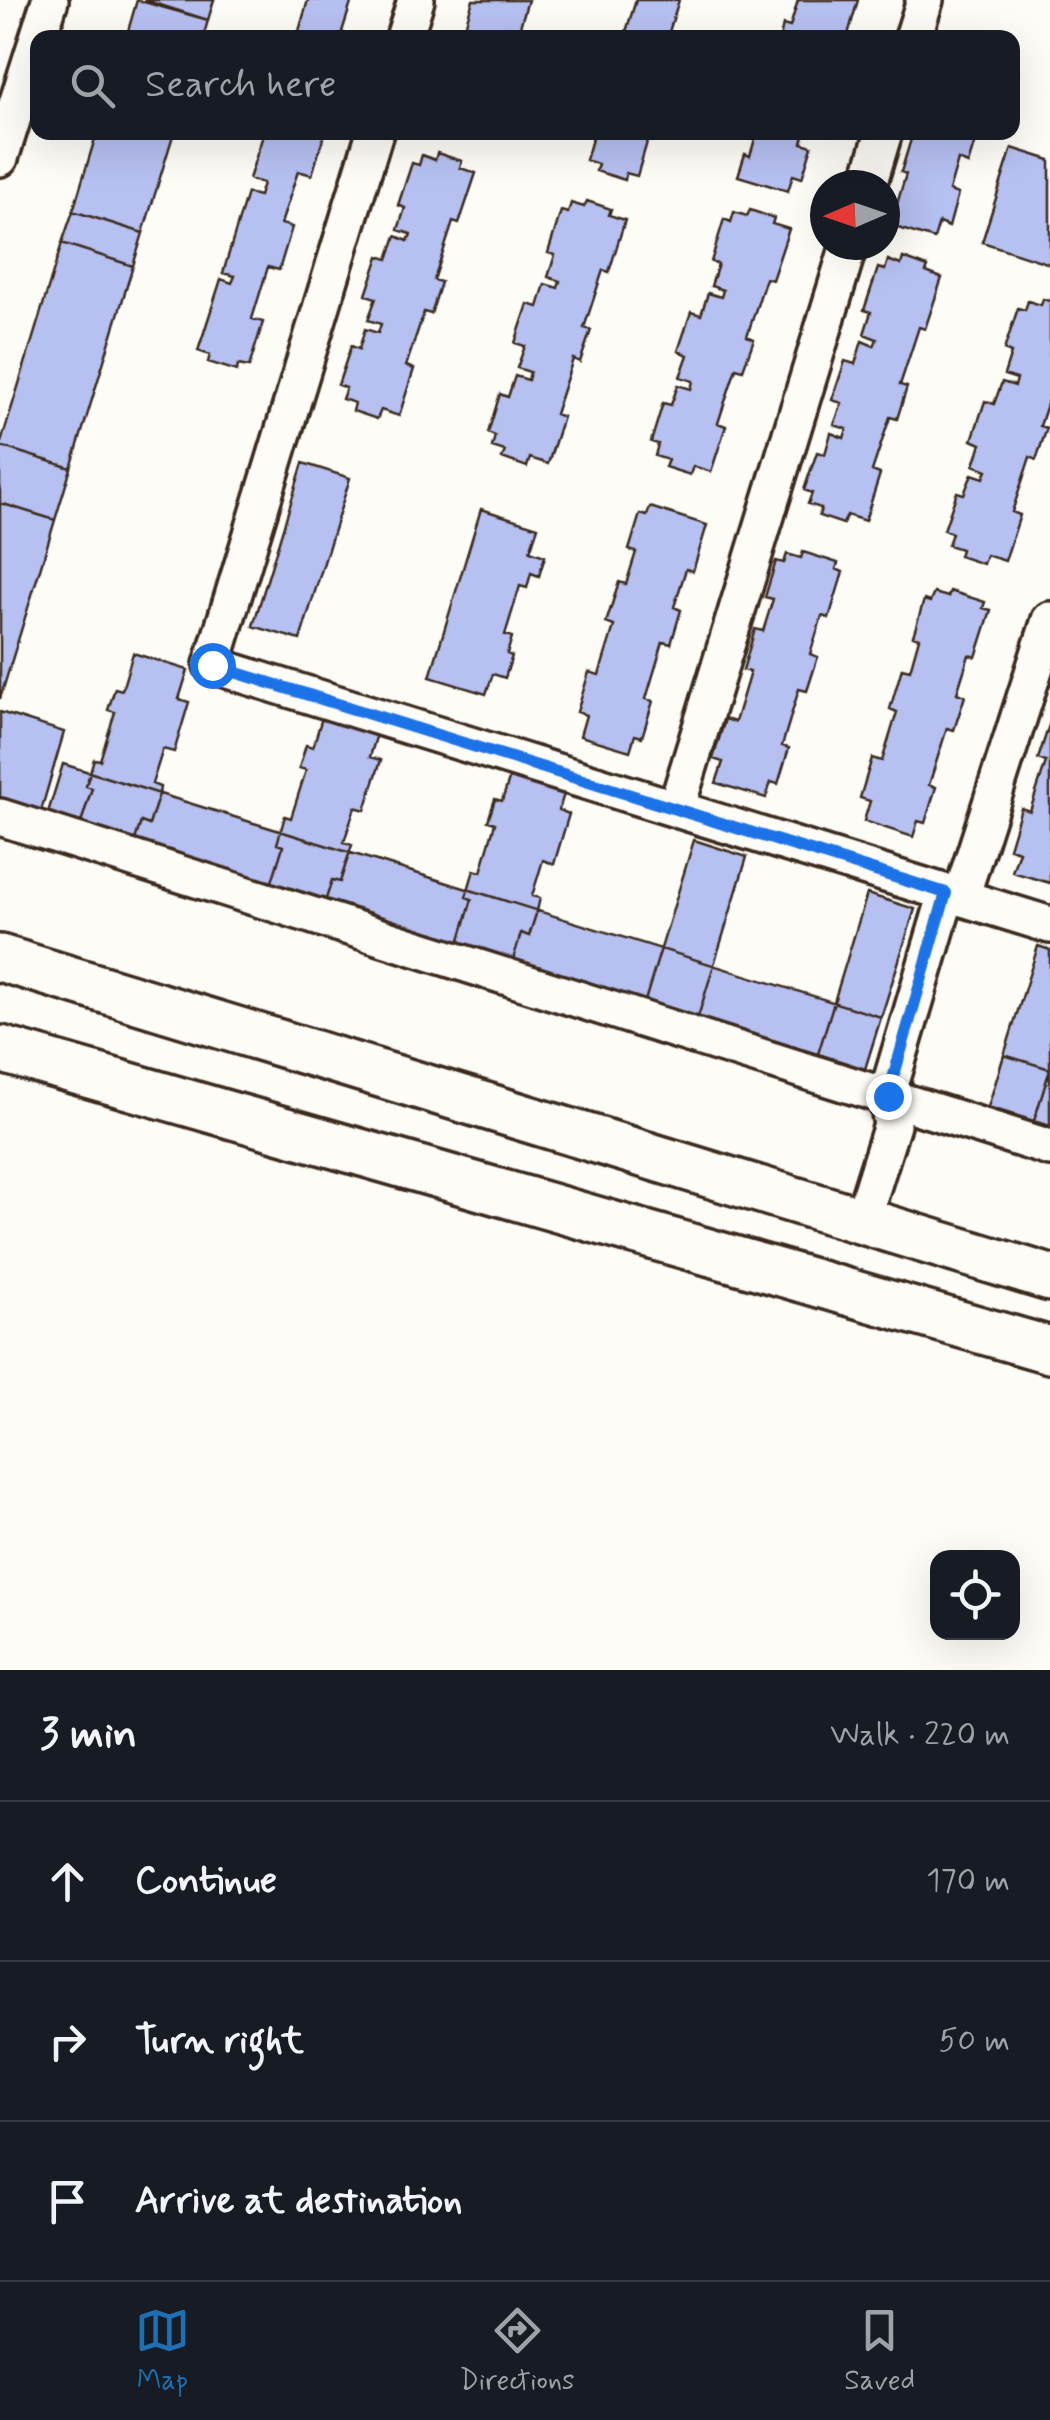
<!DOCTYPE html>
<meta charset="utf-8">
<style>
:root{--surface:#171b24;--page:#20242c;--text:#f1f3f6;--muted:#9ea1a6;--line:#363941;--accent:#1f6fb2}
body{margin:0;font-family:Mynerve,sans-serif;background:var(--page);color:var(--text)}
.controls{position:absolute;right:30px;bottom:30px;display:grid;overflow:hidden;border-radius:20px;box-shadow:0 10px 40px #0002}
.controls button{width:90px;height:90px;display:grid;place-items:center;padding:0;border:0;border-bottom:2px solid var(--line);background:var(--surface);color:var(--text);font:50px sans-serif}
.compass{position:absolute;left:810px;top:170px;width:90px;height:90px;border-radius:50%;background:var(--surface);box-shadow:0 10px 40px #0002;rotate:268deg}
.stop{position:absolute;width:30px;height:30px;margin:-22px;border:8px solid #1a73e8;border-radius:50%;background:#fff}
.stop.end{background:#1a73e8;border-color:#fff;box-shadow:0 2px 10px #0008}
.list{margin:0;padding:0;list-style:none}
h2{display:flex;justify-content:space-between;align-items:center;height:130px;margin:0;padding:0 40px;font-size:42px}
h2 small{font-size:32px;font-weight:400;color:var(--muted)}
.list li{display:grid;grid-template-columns:65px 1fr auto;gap:30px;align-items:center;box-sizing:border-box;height:160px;padding:0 40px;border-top:2px solid var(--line)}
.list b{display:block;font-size:38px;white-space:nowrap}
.list em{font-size:32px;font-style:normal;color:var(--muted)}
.icon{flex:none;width:55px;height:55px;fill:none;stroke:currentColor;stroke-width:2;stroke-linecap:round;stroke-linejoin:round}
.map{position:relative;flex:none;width:1050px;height:1670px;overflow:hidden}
.search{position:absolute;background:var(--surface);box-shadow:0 10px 40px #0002;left:30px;right:30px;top:30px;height:110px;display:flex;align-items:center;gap:25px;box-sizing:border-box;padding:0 35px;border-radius:20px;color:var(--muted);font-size:38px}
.sheet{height:610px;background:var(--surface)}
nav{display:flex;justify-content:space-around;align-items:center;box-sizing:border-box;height:140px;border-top:2px solid var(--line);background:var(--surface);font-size:28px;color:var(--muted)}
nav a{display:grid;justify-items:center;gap:5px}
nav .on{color:var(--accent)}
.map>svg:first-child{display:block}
.building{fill:#b6c0f1;stroke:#3b2a1e;stroke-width:2.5}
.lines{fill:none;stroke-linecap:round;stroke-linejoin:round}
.minor-casing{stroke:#3b2a1e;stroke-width:42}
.major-casing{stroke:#3b2a1e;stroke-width:52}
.minor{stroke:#fdfcf7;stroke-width:35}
.major{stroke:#fdfcf7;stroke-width:45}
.route{stroke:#1a73e8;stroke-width:12}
</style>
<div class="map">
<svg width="1050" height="1670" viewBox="0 0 1050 1670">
<rect width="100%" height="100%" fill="#fdfcf7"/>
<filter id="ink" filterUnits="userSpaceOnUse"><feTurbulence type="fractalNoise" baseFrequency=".01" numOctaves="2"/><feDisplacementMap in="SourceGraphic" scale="20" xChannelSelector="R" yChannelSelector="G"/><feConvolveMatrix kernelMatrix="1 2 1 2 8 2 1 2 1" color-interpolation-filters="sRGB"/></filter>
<g filter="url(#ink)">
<path class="building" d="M137,0L208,20L203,38H126Z
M144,0H214L208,20Z
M308,0H352L342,32L352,38H297Z
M473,0H528L519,30L509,27L506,38H475L463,33Z
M636,0H679L669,32L679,38H624Z
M798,0H858L847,38H780L783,25L790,27Z
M97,132H174L143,233L73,211Z
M264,132H325L312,175L298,171L281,224L292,227L279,270L268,267L252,319L263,322L249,367L238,365L237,371L208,362L210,355L198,351L221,279L232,283L235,276L223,273L247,193L259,196L263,183L249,179Z
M594,132H650L637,176L626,173L625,180L596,171L598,164L586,160Z
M757,132H805L802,143L812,146L802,178L793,175L788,191L738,176L745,154L750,156Z
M919,132H978L968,164L958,160L949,191L958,194L949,227L939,223L934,239L885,224L892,202L897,204L906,174L901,172L912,136L917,138Z
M1012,148L1050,160V264L982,242Z
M437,153L462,161L460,168L476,173L459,224L453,222L434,280L441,282L431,314L424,312L406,366L414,369L399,416L381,410L377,419L353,411L355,403L342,399L346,388L338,385L351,346L359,349L365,329L378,333L381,324L368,320L376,298L366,295L379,256L388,259L396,236L408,241L411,234L398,230L405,208L398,205L412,163L419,165L422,155L435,160Z
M587,201L611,209L609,215L625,220L609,272L603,270L584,328L591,330L580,362L573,359L555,414L563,417L548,464L530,458L527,467L502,458L505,451L492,447L495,436L488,433L500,394L508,397L515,376L528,380L530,372L517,368L525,346L515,343L528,304L538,307L545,284L558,288L560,281L548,277L555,255L548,253L561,211L568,213L571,203L584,207Z
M750,210L774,218L772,224L789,229L772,280L766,278L747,336L754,339L743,370L736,368L718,423L726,426L711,472L693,466L690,475L665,467L668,460L655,456L658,444L651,442L663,403L671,405L678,385L691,389L693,381L680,377L688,355L678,351L691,312L701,315L708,293L721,297L723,290L711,286L718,264L711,262L724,219L731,222L734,212L747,216Z
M73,211L143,233L133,266L62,243Z
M62,243L133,266L71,468L0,446Z
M903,258L928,267L926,272L942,278L925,329L919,327L900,385L907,387L897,419L890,417L872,471L880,474L865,521L847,515L843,524L819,516L821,508L808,504L812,493L804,490L817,452L825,454L831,433L844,438L847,429L834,425L842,403L832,400L845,361L855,364L862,341L874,346L877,339L864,334L871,312L864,310L878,268L885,270L888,260L901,265Z
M1043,299L1050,301V395L1040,426L1047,428L1036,460L1030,457L1012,512L1020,515L1005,561L986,555L983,564L959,556L961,549L948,545L952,533L944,530L957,492L964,494L972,474L984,478L987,470L974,465L981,444L972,440L985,401L994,404L1002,382L1015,386L1017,379L1004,375L1011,353L1004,350L1018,308L1025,310L1028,301L1041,305Z
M0,446L71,468L55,520L0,503Z
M303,463L350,478L300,640L253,626Z
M0,503L55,520L0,699Z
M650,507L707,525L693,571L686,569L674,607L681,610L671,644L663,642L646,699L653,701L642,737L635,735L630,751L580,736L586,715L577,712L589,672L599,675L614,626L606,623L619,582L626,584L636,552L629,550L640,514L647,516Z
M481,509L538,527L530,551L545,556L539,576L531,573L527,588L520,586L505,635L512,637L507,654L512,656L505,678L493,674L486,694L430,677Z
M803,552L838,563L836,569L843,572L829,618L822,616L810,654L818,657L807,691L799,689L782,746L789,748L778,784L771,782L766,798L716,783L723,762L713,759L725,719L735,722L750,672L743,670L755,629L763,631L773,599L765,597L776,561L784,563L787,554L801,558Z
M950,591L985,602L983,608L991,610L976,657L969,655L957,693L965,696L954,730L947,728L929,785L936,787L925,823L918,821L913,837L864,821L870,801L860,798L872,758L882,761L897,712L890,709L902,668L910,670L919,638L913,636L924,600L930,602L934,593L948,597Z
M133,653L188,670L179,699L189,702L174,752L163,749L152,784L160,787L159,794L149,825L141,822L134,843L80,826L92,788L86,786L90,772L94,759L100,760L115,712L108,710L115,688L122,690Z
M324,711L379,727L370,757L381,760L365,810L355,807L344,842L352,845L340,882L332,880L325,902L271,885L283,846L277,844L285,816L291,818L306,770L299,768L306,745L313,747Z
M0,712L64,732L41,811L0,798Z
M1050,722V883L1012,872L1019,851L1009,848L1021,808L1030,811L1046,762L1038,759Z
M63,764L881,1017L865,1069L47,816Z
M514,764L568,781L559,810L569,814L554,864L543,860L532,896L540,898L537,911L529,936L521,933L513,960L459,943L472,899L466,897L474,870L481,872L495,823L488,821L495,799L502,801Z
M694,840L747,857L698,1017L645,1001Z
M867,894L915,909L865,1069L818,1054Z
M1038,946L1050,950V1069L1034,1121L988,1107Z
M1004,1055L1050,1069V1126L988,1107Z"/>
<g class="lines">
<g class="minor-casing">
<path id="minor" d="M38,38L50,0
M404,38L416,0
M913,38L925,0
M375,132L212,665L1050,925
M0,158L38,38
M868,185L884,132
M676,809L849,245
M0,817L1050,1148
M961,897L1050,620
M862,1220L892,1125L887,1096L947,893"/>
</g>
<g class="major-casing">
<path id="major" d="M0,958L1050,1278
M0,1049L1050,1350"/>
</g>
<use href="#minor" class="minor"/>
<use href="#major" class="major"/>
</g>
</g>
<g class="lines" filter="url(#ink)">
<path class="route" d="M212,665L946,893L888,1096"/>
</g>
</svg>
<div class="controls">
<button><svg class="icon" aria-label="locate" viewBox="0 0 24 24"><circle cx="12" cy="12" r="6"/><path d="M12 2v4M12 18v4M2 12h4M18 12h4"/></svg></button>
</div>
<svg class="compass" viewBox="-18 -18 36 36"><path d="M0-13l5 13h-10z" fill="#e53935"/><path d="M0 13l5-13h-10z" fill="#9ea1a6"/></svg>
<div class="stop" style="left:212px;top:665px"></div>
<div class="stop end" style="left:888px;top:1096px"></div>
<div class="search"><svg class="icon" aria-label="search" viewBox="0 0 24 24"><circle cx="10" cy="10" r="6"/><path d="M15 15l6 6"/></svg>Search here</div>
</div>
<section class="sheet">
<h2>3 min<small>Walk · 220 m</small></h2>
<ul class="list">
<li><svg class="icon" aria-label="ahead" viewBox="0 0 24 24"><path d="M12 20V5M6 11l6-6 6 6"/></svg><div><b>Continue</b></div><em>170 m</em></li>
<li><svg class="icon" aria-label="right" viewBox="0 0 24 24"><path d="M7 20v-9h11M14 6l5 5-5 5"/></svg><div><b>Turn right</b></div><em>50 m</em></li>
<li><svg class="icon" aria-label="arrive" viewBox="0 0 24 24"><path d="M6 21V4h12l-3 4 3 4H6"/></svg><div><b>Arrive at destination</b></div></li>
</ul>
</section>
<nav>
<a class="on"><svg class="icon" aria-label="map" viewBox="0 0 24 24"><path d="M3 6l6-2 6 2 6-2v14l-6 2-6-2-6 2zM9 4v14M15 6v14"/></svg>Map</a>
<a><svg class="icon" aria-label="directions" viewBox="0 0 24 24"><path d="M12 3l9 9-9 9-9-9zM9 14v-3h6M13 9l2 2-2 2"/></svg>Directions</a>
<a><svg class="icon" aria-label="saved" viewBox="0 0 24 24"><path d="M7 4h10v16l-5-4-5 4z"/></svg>Saved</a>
</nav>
